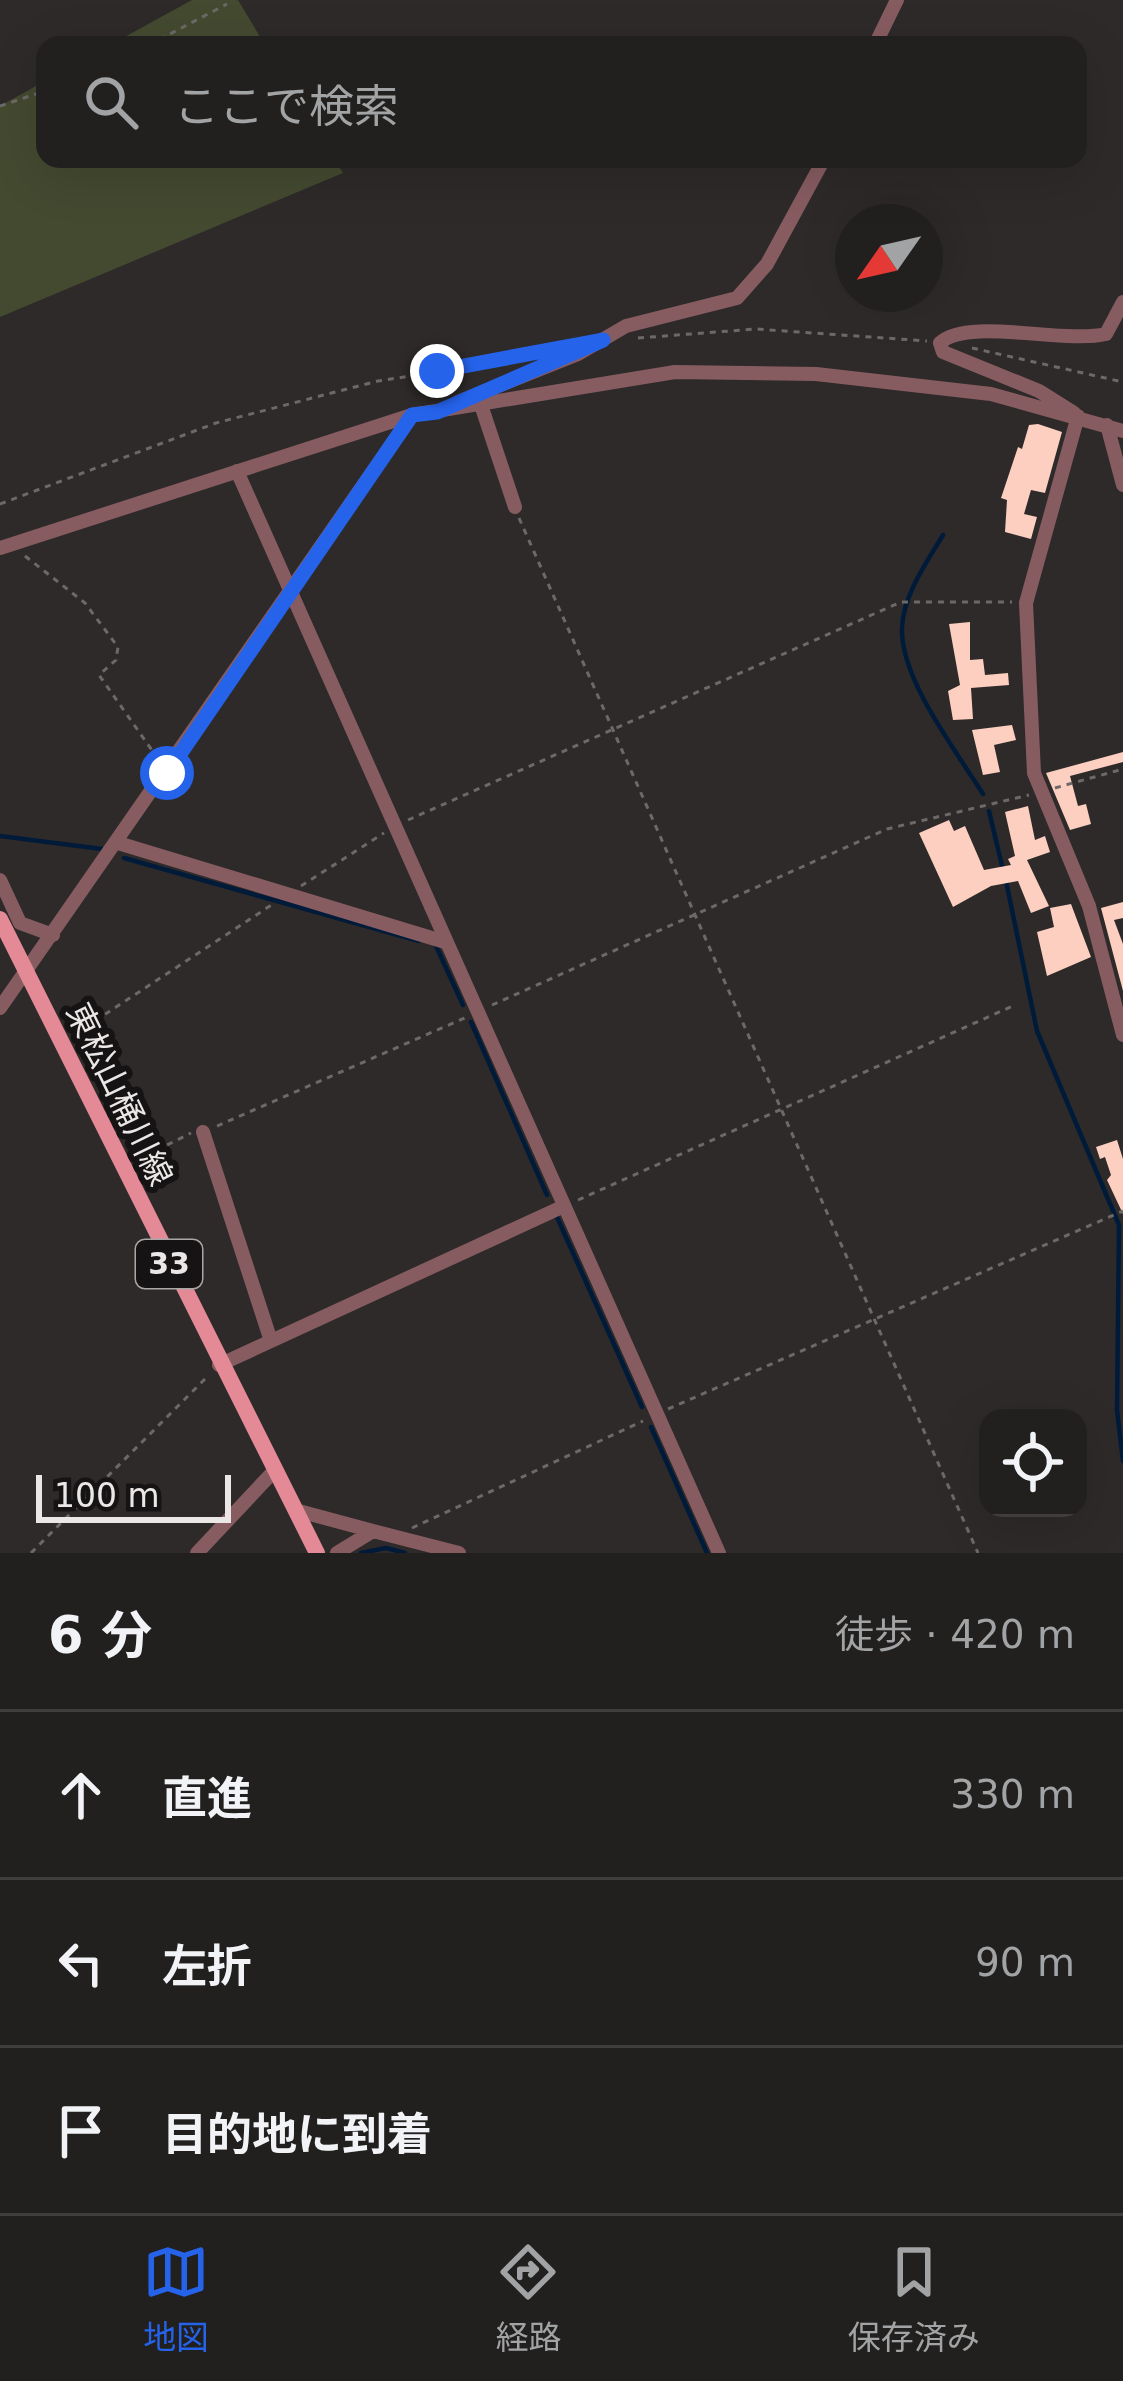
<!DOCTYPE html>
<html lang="ja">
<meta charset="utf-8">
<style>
:root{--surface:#22201f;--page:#2a2828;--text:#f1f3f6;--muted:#a2a3a4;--line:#3f3e3d;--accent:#2563eb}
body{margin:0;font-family:"DejaVu Sans","Noto Sans JP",sans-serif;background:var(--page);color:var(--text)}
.controls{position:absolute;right:36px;bottom:36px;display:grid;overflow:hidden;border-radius:24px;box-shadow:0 12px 48px #0002}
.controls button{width:108px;height:108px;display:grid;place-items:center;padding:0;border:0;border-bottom:3px solid var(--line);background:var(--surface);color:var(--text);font:60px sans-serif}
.compass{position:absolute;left:835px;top:204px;width:108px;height:108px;border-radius:50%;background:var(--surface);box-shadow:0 12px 48px #0002;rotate:236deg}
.scale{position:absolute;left:36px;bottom:30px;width:195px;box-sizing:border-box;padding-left:12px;border:6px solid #eae7e6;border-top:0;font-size:33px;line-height:42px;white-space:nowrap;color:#eae7e6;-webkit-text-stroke:9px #151313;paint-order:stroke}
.stop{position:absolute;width:36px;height:36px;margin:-27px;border:9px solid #2563eb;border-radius:50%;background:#fff}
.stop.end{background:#2563eb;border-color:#fff;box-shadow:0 3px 12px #0008}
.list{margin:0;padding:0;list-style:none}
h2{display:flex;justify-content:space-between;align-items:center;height:156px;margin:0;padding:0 48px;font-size:51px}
h2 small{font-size:39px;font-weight:400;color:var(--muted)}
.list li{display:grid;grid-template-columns:78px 1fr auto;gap:36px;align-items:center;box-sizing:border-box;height:168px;padding:0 48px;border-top:3px solid var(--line)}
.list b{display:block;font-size:45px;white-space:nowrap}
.list em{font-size:39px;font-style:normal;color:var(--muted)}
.icon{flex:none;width:66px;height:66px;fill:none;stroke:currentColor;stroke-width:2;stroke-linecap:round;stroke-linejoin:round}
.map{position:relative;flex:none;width:1123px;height:1553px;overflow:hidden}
.search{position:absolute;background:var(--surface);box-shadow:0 12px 48px #0002;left:36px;right:36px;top:36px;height:132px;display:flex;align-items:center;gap:30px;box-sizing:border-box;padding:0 42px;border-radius:24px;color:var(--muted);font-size:45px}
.sheet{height:660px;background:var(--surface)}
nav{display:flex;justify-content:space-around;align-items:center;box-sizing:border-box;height:168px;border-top:3px solid var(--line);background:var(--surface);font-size:33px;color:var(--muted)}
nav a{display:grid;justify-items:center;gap:6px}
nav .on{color:var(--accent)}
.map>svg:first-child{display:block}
.green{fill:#444a30}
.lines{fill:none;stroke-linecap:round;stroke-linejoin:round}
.stream{stroke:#001b3a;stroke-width:4.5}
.building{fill:#fccfc0}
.path{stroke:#6d6968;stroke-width:3;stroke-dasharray:6 6;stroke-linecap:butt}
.minor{stroke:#875c61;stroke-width:14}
.major{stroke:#e38a96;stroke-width:16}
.route{stroke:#2563eb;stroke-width:15}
.labels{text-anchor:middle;stroke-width:12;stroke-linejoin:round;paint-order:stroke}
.shield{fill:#151313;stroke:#aaa7a7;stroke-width:3}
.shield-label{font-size:30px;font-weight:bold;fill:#eae7e6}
.street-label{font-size:33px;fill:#eae7e6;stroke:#151313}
</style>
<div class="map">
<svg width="1123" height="1553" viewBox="0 0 1123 1553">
<rect width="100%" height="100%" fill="#2e2a29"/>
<path class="green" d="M192,0H238L265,45H110Z
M45,81V159H334L343,173L0,317V106Z"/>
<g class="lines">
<path class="stream" d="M943,535C927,562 903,595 902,628C900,679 957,752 983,794
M989,811L1003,870
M0,836L102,849
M124,858L419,941
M1006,881L1037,1031L1119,1225L1117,1410L1123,1461
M436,946L463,1005
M471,1022L547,1195
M556,1215L642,1407
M651,1427L707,1553
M361,1553L386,1548L405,1553"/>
</g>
<path class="building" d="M1038,424L1062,432L1045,493L1031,490L1024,514L1037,517L1031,539L1005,532L1007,500L1001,498L1018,447L1022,449L1029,425Z
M970,622V660L983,659L985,675L1008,673L1009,685L971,688L973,719L953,720L948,691L960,685L949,624Z
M1012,725L1016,740L994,745L1000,772L983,775L972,730Z
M1123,752V762L1070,776L1078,806L1086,804L1091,824L1070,830L1046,773Z
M1028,806L1035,840L1045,836L1050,852L1027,860L1049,906L1031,913L1018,881L991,886L953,907L919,833L949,820L954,831L965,826L984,870L1011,865L1008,859L1015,856L1005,812Z
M1123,902V918L1114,920L1123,944V991L1101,908Z
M1071,904L1091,957L1047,976L1037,932L1054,927L1050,908Z
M1117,1140L1123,1159V1214L1107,1180L1111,1175L1105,1157L1100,1159L1096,1147Z"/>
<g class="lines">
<path class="path" d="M149,45L227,4
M0,106L45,91
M638,338L756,329L927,341
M972,348L1123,382
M0,504L216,423L378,381L534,357
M519,518L978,1553
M25,556L85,603L118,647L116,660L99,675L156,756
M1055,788L1123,769
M408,820L901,602H1012
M301,886L384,833
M492,1005L887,829L1029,795
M75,1034L273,904
M217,1126L467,1017
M135,1161L191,1133
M578,1200L1015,1005
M668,1409L1123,1211
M412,1528L643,1421
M31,1553L208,1376"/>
<path class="minor" d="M875,45L897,0
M458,402L578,354L626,326L737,298L767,264L824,159
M481,405L515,507
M1074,413L1039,391L943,352L940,343C968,317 1063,344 1106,334L1123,302
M1078,416L1026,603L1034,773L1089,906L1123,1035
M1107,425L1123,485
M237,471L719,1553
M0,548L412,415L675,372L816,374L991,394L1123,431
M118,843L445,942
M0,880L20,923L53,935
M0,1008L412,415
M203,1132L270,1338
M219,1365L562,1207
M295,1510L373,1531
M197,1553L275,1470
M337,1553L373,1531L459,1553"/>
<path class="major" d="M0,919L317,1553"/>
</g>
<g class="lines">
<path class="route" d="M167,773L412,415L437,412L603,340L437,371"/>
</g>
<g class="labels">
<rect class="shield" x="136" y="1240" width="66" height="48" rx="9"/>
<g class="shield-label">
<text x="169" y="1274">33</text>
</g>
<g class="street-label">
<text transform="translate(120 1094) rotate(64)" y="12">東松山桶川線</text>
</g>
</g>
</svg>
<div class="controls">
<button><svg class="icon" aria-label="locate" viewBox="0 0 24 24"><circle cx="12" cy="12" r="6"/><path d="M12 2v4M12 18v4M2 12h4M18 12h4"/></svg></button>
</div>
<svg class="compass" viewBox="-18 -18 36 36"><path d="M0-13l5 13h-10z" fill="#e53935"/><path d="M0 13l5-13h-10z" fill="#a2a3a4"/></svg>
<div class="scale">100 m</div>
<div class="stop" style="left:167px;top:773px"></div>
<div class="stop end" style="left:437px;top:371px"></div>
<div class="search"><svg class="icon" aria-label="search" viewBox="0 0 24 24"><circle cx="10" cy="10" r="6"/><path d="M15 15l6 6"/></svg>ここで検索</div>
</div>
<section class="sheet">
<h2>6 分<small>徒歩 · 420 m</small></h2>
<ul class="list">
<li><svg class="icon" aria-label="ahead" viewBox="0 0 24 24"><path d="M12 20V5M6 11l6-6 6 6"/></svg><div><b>直進</b></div><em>330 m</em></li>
<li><svg class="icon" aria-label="left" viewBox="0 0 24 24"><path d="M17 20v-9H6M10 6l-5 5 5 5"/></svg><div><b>左折</b></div><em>90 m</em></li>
<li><svg class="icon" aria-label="arrive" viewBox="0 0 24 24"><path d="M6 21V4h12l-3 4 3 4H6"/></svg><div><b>目的地に到着</b></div></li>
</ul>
</section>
<nav>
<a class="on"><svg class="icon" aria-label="map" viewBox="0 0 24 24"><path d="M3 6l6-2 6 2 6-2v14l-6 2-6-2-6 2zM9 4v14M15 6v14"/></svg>地図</a>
<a><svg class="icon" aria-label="directions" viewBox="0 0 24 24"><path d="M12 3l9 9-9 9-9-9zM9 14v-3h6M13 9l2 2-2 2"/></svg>経路</a>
<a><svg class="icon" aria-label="saved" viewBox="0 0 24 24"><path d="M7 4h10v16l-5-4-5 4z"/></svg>保存済み</a>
</nav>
